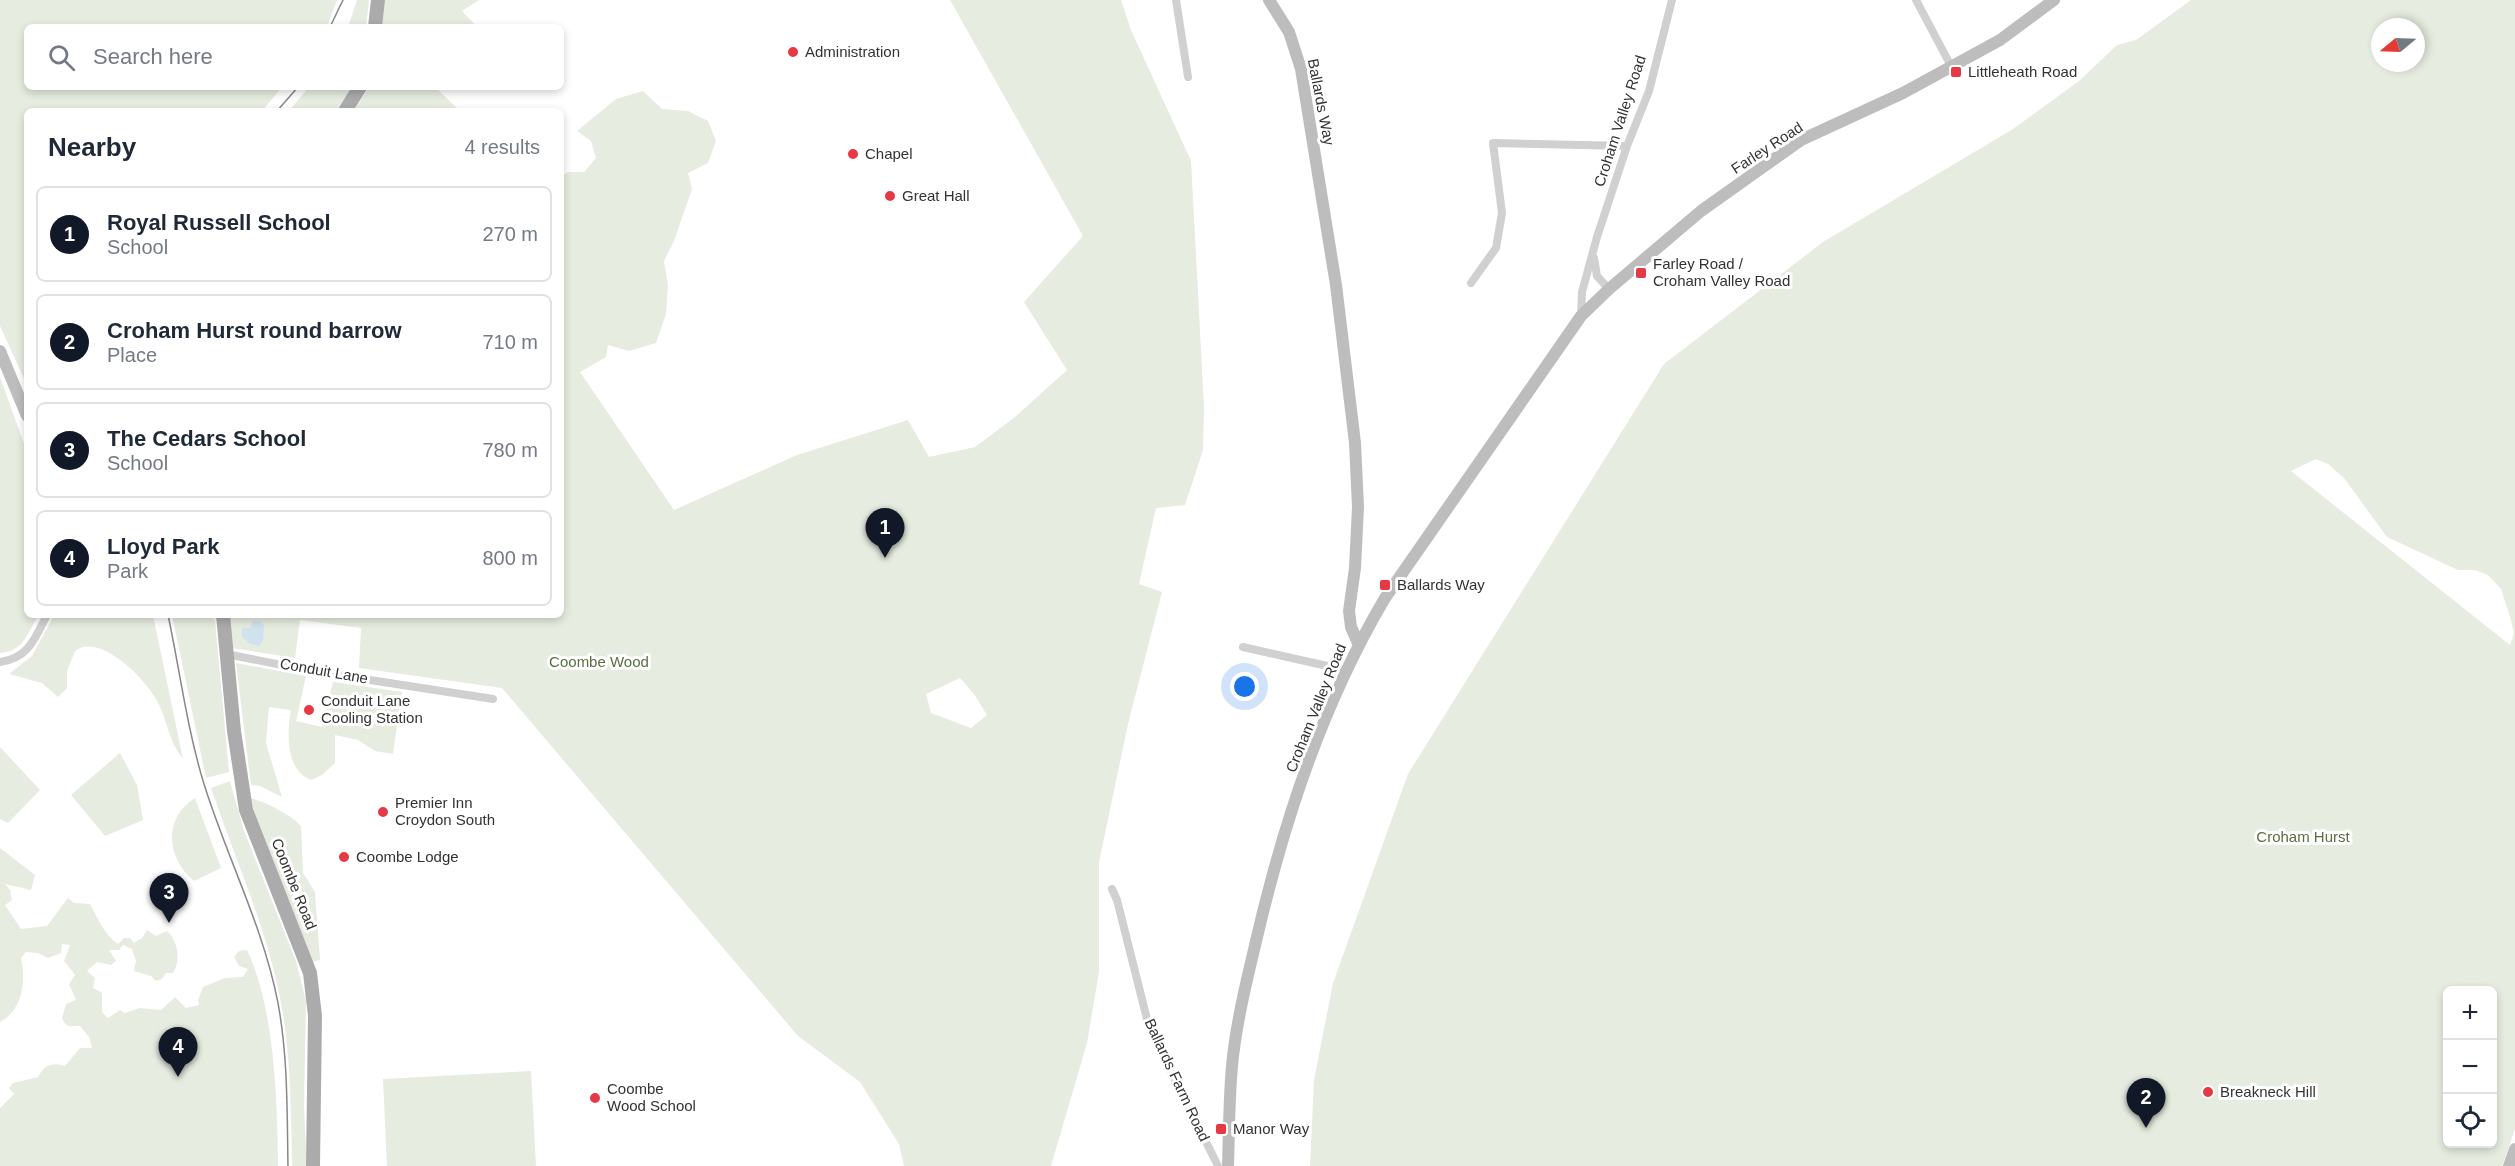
<!DOCTYPE html>
<meta charset="utf-8">
<style>
:root{--surface:#fff;--page:#f2f2f3;--text:#1f2937;--muted:#747a83;--line:#e0e1e3;--accent:#111827}
body{margin:0;font-family:Arial,sans-serif;background:var(--page);color:var(--text)}
.controls{position:absolute;right:18px;bottom:18px;display:grid;overflow:hidden;border-radius:9px;box-shadow:0 3px 9px #0003}
.controls button{width:54px;height:54px;display:grid;place-items:center;padding:0;border:0;border-bottom:2px solid var(--line);background:var(--surface);color:var(--text);font:30px sans-serif}
.compass{position:absolute;left:2371px;top:18px;width:54px;height:54px;border-radius:50%;background:var(--surface);box-shadow:0 3px 9px #0003;rotate:251deg}
.you{position:absolute;left:1245px;top:687px;width:21px;height:21px;margin:-15px;border:4px solid #fff;border-radius:50%;background:#1a73e8;box-shadow:0 0 0 9px #1a73e833}
.badge{display:grid;place-items:center;width:39px;height:39px;border-radius:50%;background:var(--accent);color:#fff;font-size:20px;font-weight:700}
.pin{position:absolute;translate:-50% -50px;filter:drop-shadow(0 2px 3px #0008)}
.pin::after{content:'';position:absolute;top:32px;width:21px;height:18px;background:inherit;clip-path:polygon(0 0,100% 0,50% 100%)}
.list{margin:0;padding:0;list-style:none}
h2{display:flex;justify-content:space-between;align-items:center;height:78px;margin:0;padding:0 24px;font-size:26px}
h2 small{font-size:20px;font-weight:400;color:var(--muted)}
.list li{display:grid;grid-template-columns:39px 1fr auto;gap:18px;align-items:center;box-sizing:border-box;height:96px;margin:0 12px 12px;padding:0 12px;border:2px solid var(--line);border-radius:9px}
.list b{display:block;font-size:22px;white-space:nowrap}
.list p{margin:0;font-size:20px;white-space:nowrap;color:var(--muted)}
.list em{font-size:20px;font-style:normal;color:var(--muted)}
.icon{flex:none;width:33px;height:33px;fill:none;stroke:currentColor;stroke-width:2;stroke-linecap:round;stroke-linejoin:round}
.map{position:relative;flex:none;width:2515px;height:1166px;overflow:hidden}
.search{position:absolute;background:var(--surface);box-shadow:0 3px 9px #0003;left:24px;top:24px;width:540px;height:66px;display:flex;align-items:center;gap:15px;box-sizing:border-box;padding:0 21px;border-radius:9px;color:var(--muted);font-size:22px}
.panel{position:absolute;background:var(--surface);box-shadow:0 3px 9px #0003;left:24px;top:108px;width:540px;height:510px;border-radius:9px}
.map>svg:first-child{display:block}
.green{fill:#e6ecdf;fill-rule:evenodd}
.water{fill:#cfe2ee}
.lines{fill:none;stroke-linecap:round;stroke-linejoin:round}
.street{stroke:#d0d0d0;stroke-width:8}
.secondary{stroke:#bdbdbd;stroke-width:12}
.primary{stroke:#ababab;stroke-width:14}
.tram{stroke:#888;stroke-width:1.5}
.poi-dot{fill:#e63946;stroke:#fff;stroke-width:2}
.labels{text-anchor:middle;stroke-width:6;stroke-linejoin:round;paint-order:stroke}
.poi-label{font-size:15px;fill:#333;stroke:#fff;text-anchor:start}
.street-label{font-size:15px;fill:#333;stroke:#fff}
.park-label{font-size:15px;fill:#56703f;stroke:#fff}
</style>
<div class="map">
<svg width="2515" height="1166" viewBox="0 0 2515 1166">
<rect width="100%" height="100%" fill="#fff"/>
<path class="green" d="M0,0H337L327,27H27V87H282L262,111H27V385L0,326Z
M357,0H369L366,27H348Z
M385,0H479L462,11L477,27H382Z
M950,0H1121L1131,30L1191,161L1204,407L1203,450L1185,505L1156,508L1139,584L1162,592L1128,724L1099,862V972L1087,1043L1051,1166H904L899,1144L860,1082L798,1036L502,688L359,668L361,628L300,620L295,658L232,648L228,615H561V176L568,172H584L596,158L591,141L577,131L616,99L643,91L662,109L688,111L708,121L716,141L708,163L688,173L692,189L674,241L664,261L668,285L666,314L656,343L629,351L608,345L606,357L580,372L674,510L797,455L908,420L929,457L975,447L1015,417L1067,370L1024,302L1083,236ZM960,678L974,694L987,715L971,728L931,713L926,694Z
M2191,0H2515V1129L2502,1166H1310L1314,1080L1333,983L1408,774L1664,364L1823,242L2013,129L2079,81L2117,45L2136,40ZM2380,27H2416V63H2380ZM2316,459L2328,464L2344,478L2387,537L2458,570H2475L2488,575L2501,589L2509,613L2514,633L2510,645L2291,471ZM2448,990H2492V1144H2448Z
M309,87H354L335,111H289Z
M369,87H435L460,111H354Z
M0,377L27,452V615H38C28,633 23,652 0,653Z
M54,615H153L183,759C167,738 168,720 156,699C144,678 100,632 75,651L67,671V688L58,697L42,683L9,674L32,656Z
M172,615H207L215,620L229,772L206,778Z
M236,663L306,676L296,721L322,727L333,682L402,692L393,754L375,751L358,740L335,735V763L322,775L311,780C285,770 287,732 291,710L269,707L266,743L282,797L260,786L251,785Z
M0,747L40,790L8,823L0,819Z
M120,753L137,785L143,820L105,836L71,795Z
M230,781L244,831L296,961L306,1001L304,1108L307,1166H292C291,1117 291,1068 284,1020C272,939 237,865 211,788Z
M195,798L221,868L194,881C166,858 163,818 195,798Z
M249,798C265,801 291,815 301,826L303,873L315,892L320,960L312,962Z
M0,848L35,875L31,890L5,884L10,890L12,900L5,905L21,929L47,926L68,898L74,903L90,904C97,917 105,936 118,944L124,938H130L134,943L142,938L147,930L156,936L167,931C178,941 181,960 173,973H166L162,979L156,981L151,976L134,971L136,961L132,949L123,945L119,950H109L116,961L111,965L97,962L87,971L95,978L93,988L102,993V1012L108,1018L120,1010L125,1013L140,1008L161,1010L175,997L186,1008L199,1005L198,1000L203,987L225,978L243,977L248,969L239,966L234,957L239,951L247,950C275,1010 277,1098 278,1166H0V1108L14,1094L9,1088L13,1083L38,1077C45,1065 51,1062 65,1066L80,1048H92L89,1037L80,1026C70,1026 67,1029 62,1018L66,1004L76,1000L69,984L75,975L64,961L70,945L62,944L61,953L48,958L38,953L26,952L21,958C26,980 23,1010 0,1022Z
M531,1071L536,1166H387L383,1079Z"/>
<path class="water" d="M253,621H260L264,625L263,640L259,646L251,644L242,637V628H250Z"/>
<g class="lines">
<path class="street" d="M1176,0L1188,77
M1916,0L1951,66
M1594,258L1597,276L1609,289
M1471,283L1496,248L1502,213L1493,143L1627,146
M1581,316L1582,292L1597,237L1627,146L1649,91L1672,0
M1243,647L1345,670
M226,654L312,671L493,699
M0,662C29,658 35,638 47,615
M1112,889L1117,900L1149,1027L1218,1166"/>
<path class="secondary" d="M1269,0L1289,32L1301,69L1336,285L1355,443L1358,507L1355,568L1349,611L1351,627L1358,643
M0,351L27,416
M1228,1166C1229,1133 1229,1099 1232,1066C1236,1023 1247,979 1257,937C1285,818 1323,703 1385,598L1581,316L1609,289L1701,211L1801,140L1903,93L2000,40L2054,0
M2509,1166L2515,1149"/>
<path class="primary" d="M375,27L378,0
M345,111L360,87
M223,615L234,731L246,810L310,973L315,1016L313,1166"/>
<path class="tram" d="M330,27L343,0
M277,111L298,87
M168,615C180,671 187,729 204,784C227,858 263,926 278,1003C288,1057 287,1112 288,1166"/>
</g>
<g class="poi-dot">
<circle cx="793" cy="52" r="6"/>
<rect x="1950" y="66" width="12" height="12" rx="3"/>
<circle cx="853" cy="154" r="6"/>
<circle cx="890" cy="196" r="6"/>
<rect x="1635" y="267" width="12" height="12" rx="3"/>
<rect x="1379" y="579" width="12" height="12" rx="3"/>
<circle cx="309" cy="710" r="6"/>
<circle cx="383" cy="812" r="6"/>
<circle cx="344" cy="857" r="6"/>
<circle cx="2208" cy="1092" r="6"/>
<circle cx="595" cy="1098" r="6"/>
<rect x="1215" y="1123" width="12" height="12" rx="3"/>
</g>
<g class="labels">
<g class="poi-label">
<text x="805" y="57">Administration</text>
<text x="1968" y="77">Littleheath Road</text>
<text x="865" y="159">Chapel</text>
<text x="902" y="201">Great Hall</text>
<text x="1653" y="269">Farley Road /<tspan x="1653" dy="17">Croham Valley Road</tspan></text>
<text x="1397" y="590">Ballards Way</text>
<text x="321" y="706">Conduit Lane<tspan x="321" dy="17">Cooling Station</tspan></text>
<text x="395" y="808">Premier Inn<tspan x="395" dy="17">Croydon South</tspan></text>
<text x="356" y="862">Coombe Lodge</text>
<text x="607" y="1094">Coombe<tspan x="607" dy="17">Wood School</tspan></text>
<text x="2220" y="1097">Breakneck Hill</text>
<text x="1233" y="1134">Manor Way</text>
</g>
<g class="street-label">
<text transform="translate(1321 102) rotate(79)" y="5">Ballards Way</text>
<text transform="translate(1620 121) rotate(-72)" y="5">Croham Valley Road</text>
<text transform="translate(1767 148) rotate(-33)" y="5">Farley Road</text>
<text transform="translate(324 671) rotate(10)" y="5">Conduit Lane</text>
<text transform="translate(1316 708) rotate(-68)" y="5">Croham Valley Road</text>
<text transform="translate(294 884) rotate(68)" y="5">Coombe Road</text>
<text transform="translate(1177 1080) rotate(65)" y="5">Ballards Farm Road</text>
</g>
<g class="park-label">
<text x="599" y="667">Coombe Wood</text>
<text x="2303" y="842">Croham Hurst</text>
</g>
</g>
</svg>
<div class="controls">
<button>+</button>
<button>−</button>
<button><svg class="icon" aria-label="locate" viewBox="0 0 24 24"><circle cx="12" cy="12" r="6"/><path d="M12 2v4M12 18v4M2 12h4M18 12h4"/></svg></button>
</div>
<svg class="compass" viewBox="-18 -18 36 36"><path d="M0-13l5 13h-10z" fill="#e53935"/><path d="M0 13l5-13h-10z" fill="#747a83"/></svg>
<div class="you"></div>
<div class="pin badge" style="left:885px;top:558px">1</div>
<div class="pin badge" style="left:2146px;top:1128px">2</div>
<div class="pin badge" style="left:169px;top:923px">3</div>
<div class="pin badge" style="left:178px;top:1077px">4</div>
<div class="search"><svg class="icon" aria-label="search" viewBox="0 0 24 24"><circle cx="10" cy="10" r="6"/><path d="M15 15l6 6"/></svg>Search here</div>
<section class="panel">
<h2>Nearby<small>4 results</small></h2>
<ul class="list">
<li><span class="badge">1</span><div><b>Royal Russell School</b><p>School</p></div><em>270 m</em></li>
<li><span class="badge">2</span><div><b>Croham Hurst round barrow</b><p>Place</p></div><em>710 m</em></li>
<li><span class="badge">3</span><div><b>The Cedars School</b><p>School</p></div><em>780 m</em></li>
<li><span class="badge">4</span><div><b>Lloyd Park</b><p>Park</p></div><em>800 m</em></li>
</ul>
</section>
</div>
